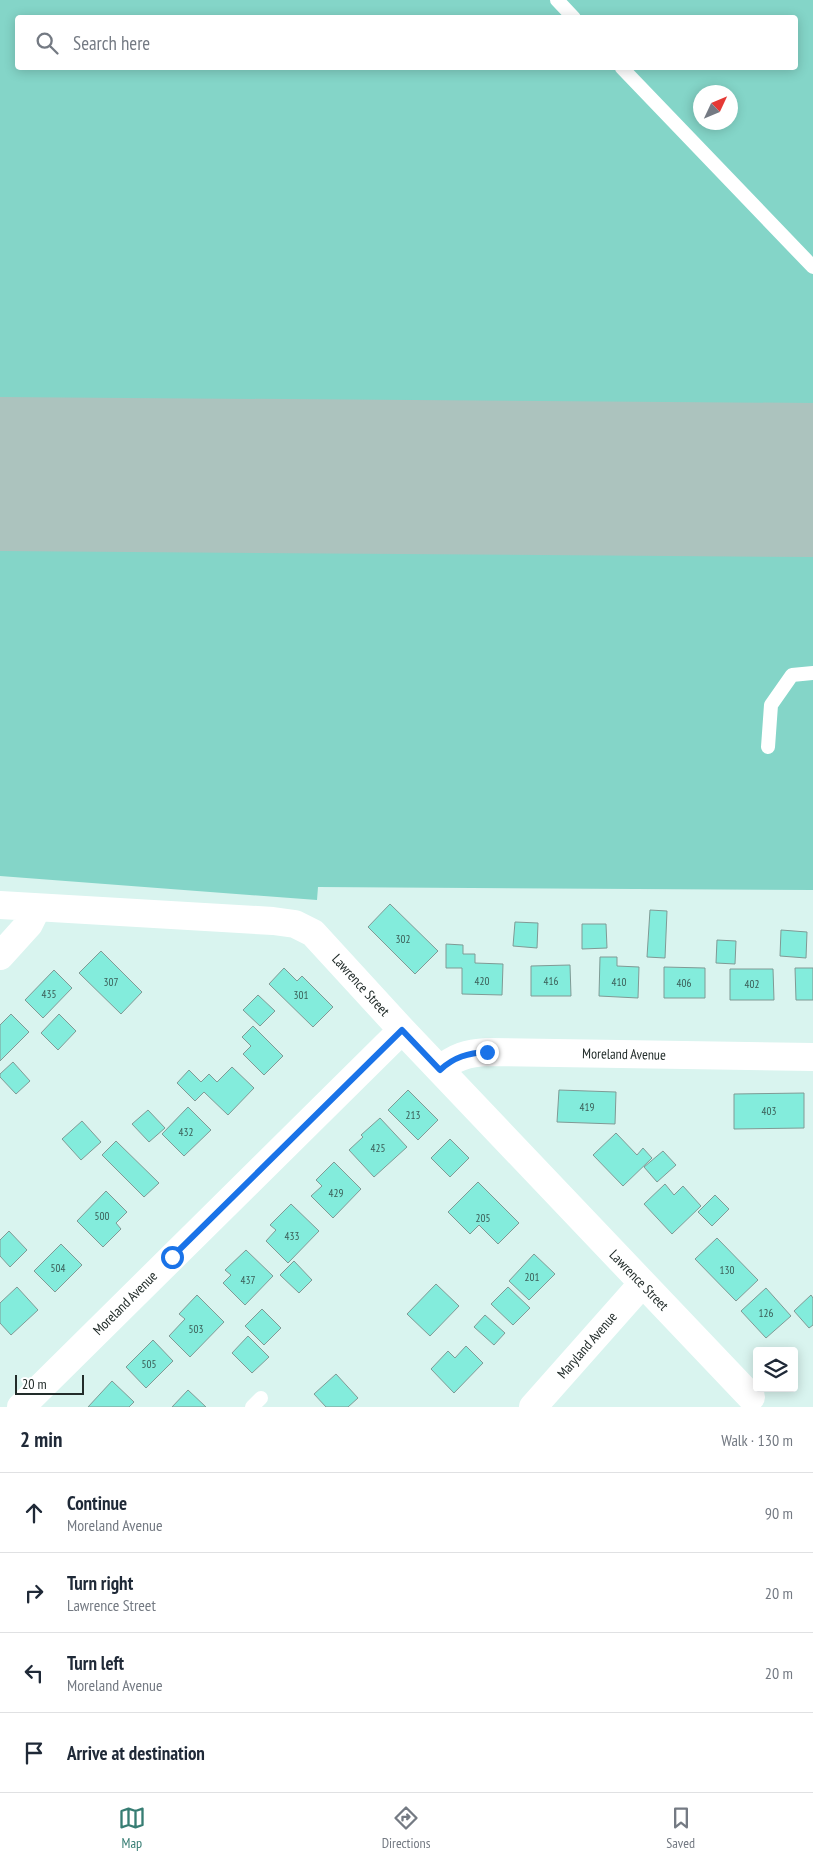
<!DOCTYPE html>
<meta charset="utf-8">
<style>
:root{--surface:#fff;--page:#f6f6f7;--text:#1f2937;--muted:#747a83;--line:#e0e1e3;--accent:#377d73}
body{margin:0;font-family:"PT Sans Narrow",sans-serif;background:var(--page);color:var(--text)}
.controls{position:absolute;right:15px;bottom:15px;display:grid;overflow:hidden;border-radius:5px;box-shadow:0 2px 12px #0003}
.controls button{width:45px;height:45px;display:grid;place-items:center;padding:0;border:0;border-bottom:1px solid var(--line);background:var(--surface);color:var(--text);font:25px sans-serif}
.compass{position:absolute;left:693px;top:85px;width:45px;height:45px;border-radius:50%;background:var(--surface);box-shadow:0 2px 12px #0003;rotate:46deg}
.scale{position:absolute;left:15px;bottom:12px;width:69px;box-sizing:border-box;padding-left:5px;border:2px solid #222c2a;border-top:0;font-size:14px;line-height:18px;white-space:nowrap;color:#222c2a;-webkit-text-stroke:4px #fff;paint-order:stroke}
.stop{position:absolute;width:15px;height:15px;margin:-11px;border:4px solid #1a73e8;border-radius:50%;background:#fff}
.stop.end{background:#1a73e8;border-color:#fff;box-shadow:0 1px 5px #0008}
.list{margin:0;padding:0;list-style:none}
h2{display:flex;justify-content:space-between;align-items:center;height:65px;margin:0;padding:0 20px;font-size:21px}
h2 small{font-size:16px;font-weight:400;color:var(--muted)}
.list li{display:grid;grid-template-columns:32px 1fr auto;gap:15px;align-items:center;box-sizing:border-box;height:80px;padding:0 20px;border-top:1px solid var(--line)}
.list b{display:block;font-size:19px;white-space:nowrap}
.list p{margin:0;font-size:16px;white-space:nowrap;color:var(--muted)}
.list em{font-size:16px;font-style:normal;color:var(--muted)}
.icon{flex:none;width:28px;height:28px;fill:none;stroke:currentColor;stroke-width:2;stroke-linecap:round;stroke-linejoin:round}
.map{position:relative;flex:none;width:813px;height:1407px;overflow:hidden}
.search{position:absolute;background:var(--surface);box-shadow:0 2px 12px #0003;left:15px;right:15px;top:15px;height:55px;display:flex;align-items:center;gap:12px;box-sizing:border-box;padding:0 18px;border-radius:5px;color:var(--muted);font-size:19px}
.sheet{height:385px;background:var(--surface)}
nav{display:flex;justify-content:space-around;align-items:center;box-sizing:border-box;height:70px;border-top:1px solid var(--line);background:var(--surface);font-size:14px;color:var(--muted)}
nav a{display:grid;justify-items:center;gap:2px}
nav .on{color:var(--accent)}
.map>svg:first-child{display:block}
.grass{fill:#84d5c8;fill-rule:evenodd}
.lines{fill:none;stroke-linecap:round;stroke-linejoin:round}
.runway{stroke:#acc3be;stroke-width:154}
.building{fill:#83ecdc;stroke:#809a95}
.service{stroke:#fff;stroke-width:14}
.minor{stroke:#fff;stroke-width:28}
.route{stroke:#1a73e8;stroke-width:6}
.labels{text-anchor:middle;stroke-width:4.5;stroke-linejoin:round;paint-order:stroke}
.number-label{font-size:11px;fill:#3a5c56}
.street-label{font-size:14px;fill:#222c2a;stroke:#fff}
</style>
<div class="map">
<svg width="813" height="1407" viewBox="0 0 813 1407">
<rect width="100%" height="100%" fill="#d9f4ef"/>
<path class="grass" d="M0,0H813V437L0,429ZM18,18H796V68H18ZM700,92H730V122H700Z
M0,529L813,534V890L318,887L317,900L0,876Z"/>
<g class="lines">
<path class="runway" d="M0,474L813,480"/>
</g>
<path class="building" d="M390,904L438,951L415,974L368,927Z
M650,910L667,911L665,958L647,957Z
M515,922L538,923L537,948L513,946Z
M582,924H606L607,948L582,949Z
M781,930L807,932L806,958L780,956Z
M717,940L736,941L735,964L716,963Z
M446,944L463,945V954H475V963L503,964L502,995L462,994V968H446Z
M101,951L142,992L121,1014L79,973Z
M600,957H617V966L639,967L638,998L599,996Z
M570,965L571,996H531V966Z
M664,967L705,968V998H664Z
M284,968L297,981L302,976L333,1007L313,1027L269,984Z
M795,968H813V1000H796Z
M730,969H773L774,1000H730Z
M54,970L72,988L43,1018L25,1000Z
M258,995L275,1011L260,1026L243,1010Z
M11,1014L29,1032L0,1061V1025Z
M59,1014L76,1031L58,1050L41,1033Z
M253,1026L283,1056L264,1075L243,1054L251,1046L242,1037Z
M13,1062L30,1081L16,1094L0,1077V1074Z
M232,1067L254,1088L228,1115L204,1092L195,1101L177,1083L189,1070L201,1082L209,1074L217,1082Z
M408,1090L438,1120L418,1140L388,1110Z
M559,1090L616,1092L615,1124L557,1122Z
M804,1093V1128L734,1129V1094Z
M188,1107L211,1130L184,1156L162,1134Z
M148,1110L165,1128L149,1142L132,1124Z
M380,1118L407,1147L374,1177L349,1150L363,1137L361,1135Z
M82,1121L101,1142L81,1160L62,1139Z
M616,1133L637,1155L643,1148L652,1158L623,1186L593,1155Z
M450,1139L469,1158L450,1177L431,1158Z
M116,1141L159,1183L144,1197L102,1155Z
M663,1151L676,1165L657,1182L644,1167Z
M334,1162L361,1189L333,1218L311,1196L322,1186L316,1180Z
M478,1182L519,1223L498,1244L479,1225L470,1234L448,1212Z
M665,1184L674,1195L683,1186L701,1206L672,1234L644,1204Z
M106,1191L127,1212L116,1223L121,1229L103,1247L77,1221Z
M715,1195L729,1209L712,1226L698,1212Z
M291,1204L319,1231L288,1263L266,1241L276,1230L270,1225Z
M9,1231L27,1250L10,1267L0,1256V1240Z
M717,1238L758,1280L736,1301L695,1259Z
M61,1244L82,1265L55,1292L34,1271Z
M246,1250L273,1276L245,1305L223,1283L231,1275L225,1270Z
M534,1254L555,1274L529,1300L509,1281Z
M294,1261L312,1280L299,1293L280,1275Z
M436,1284L459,1306L430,1336L407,1314Z
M17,1287L38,1310L11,1335L0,1323V1303Z
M508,1287L530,1308L513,1325L491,1304Z
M766,1288L791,1316L766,1338L741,1311Z
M197,1295L224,1322L190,1357L169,1336L185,1319L179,1314Z
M811,1295L813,1298V1325L809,1328L794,1311Z
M262,1309L281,1328L264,1345L245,1326Z
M485,1315L505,1333L494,1345L474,1327Z
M248,1336L269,1357L252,1373L232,1353Z
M153,1340L173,1361L146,1388L126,1367Z
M466,1346L483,1363L454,1393L431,1369L448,1351L455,1358Z
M336,1374L358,1398L348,1407H326L314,1394Z
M112,1381L134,1402L129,1407H88Z
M188,1390L206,1407H172Z"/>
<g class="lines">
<path class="service" d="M557,0L574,18
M622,68L813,267
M768,747L771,705L792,675L813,673
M252,1407L261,1398"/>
<path class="minor" d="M0,905L273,921L295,924L313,933L402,1030L751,1397
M0,956L29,924L37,908
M440,1070C454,1057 468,1053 487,1052L813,1057
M21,1407L402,1030
M533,1407L642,1284"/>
</g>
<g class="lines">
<path class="route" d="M172,1257L402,1030L440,1070C454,1057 468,1053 487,1052"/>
</g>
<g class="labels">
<g class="number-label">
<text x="403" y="943">302</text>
<text x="482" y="985">420</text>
<text x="551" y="985">416</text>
<text x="111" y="986">307</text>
<text x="619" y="986">410</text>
<text x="684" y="987">406</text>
<text x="752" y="988">402</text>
<text x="49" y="998">435</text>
<text x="301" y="999">301</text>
<text x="587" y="1111">419</text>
<text x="769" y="1115">403</text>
<text x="413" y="1119">213</text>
<text x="186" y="1136">432</text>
<text x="378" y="1152">425</text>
<text x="336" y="1197">429</text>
<text x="102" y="1220">500</text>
<text x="483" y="1222">205</text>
<text x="292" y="1240">433</text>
<text x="58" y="1272">504</text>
<text x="727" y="1274">130</text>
<text x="532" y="1281">201</text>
<text x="248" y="1284">437</text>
<text x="766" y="1317">126</text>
<text x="196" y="1333">503</text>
<text x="149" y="1368">505</text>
</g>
<g class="street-label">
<text transform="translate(361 985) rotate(48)" y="5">Lawrence Street</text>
<text transform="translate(624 1054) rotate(1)" y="5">Moreland Avenue</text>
<text transform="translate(639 1280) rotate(46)" y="5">Lawrence Street</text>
<text transform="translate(125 1303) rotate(-45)" y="5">Moreland Avenue</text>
<text transform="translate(587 1345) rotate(-49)" y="5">Maryland Avenue</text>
</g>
</g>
</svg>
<div class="controls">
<button><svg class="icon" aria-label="layers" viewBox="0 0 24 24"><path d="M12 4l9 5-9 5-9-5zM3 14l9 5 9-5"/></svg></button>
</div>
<svg class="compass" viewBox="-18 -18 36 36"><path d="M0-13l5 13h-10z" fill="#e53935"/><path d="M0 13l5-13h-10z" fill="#747a83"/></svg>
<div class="scale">20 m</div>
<div class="stop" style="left:172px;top:1257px"></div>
<div class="stop end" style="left:487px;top:1052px"></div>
<div class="search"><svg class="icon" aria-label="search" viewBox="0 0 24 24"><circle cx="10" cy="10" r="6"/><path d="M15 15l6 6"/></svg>Search here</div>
</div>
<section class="sheet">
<h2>2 min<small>Walk · 130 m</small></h2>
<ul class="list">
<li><svg class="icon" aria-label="ahead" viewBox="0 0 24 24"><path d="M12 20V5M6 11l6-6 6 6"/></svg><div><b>Continue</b><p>Moreland Avenue</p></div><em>90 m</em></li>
<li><svg class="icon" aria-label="right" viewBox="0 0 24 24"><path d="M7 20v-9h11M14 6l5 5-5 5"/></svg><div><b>Turn right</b><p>Lawrence Street</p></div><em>20 m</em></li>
<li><svg class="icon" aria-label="left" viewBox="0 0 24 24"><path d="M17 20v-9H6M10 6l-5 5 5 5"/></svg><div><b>Turn left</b><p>Moreland Avenue</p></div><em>20 m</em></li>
<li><svg class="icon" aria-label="arrive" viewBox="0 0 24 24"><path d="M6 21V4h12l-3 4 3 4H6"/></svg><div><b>Arrive at destination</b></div></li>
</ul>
</section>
<nav>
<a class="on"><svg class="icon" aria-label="map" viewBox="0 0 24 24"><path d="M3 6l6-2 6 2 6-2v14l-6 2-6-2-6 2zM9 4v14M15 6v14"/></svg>Map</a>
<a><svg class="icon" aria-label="directions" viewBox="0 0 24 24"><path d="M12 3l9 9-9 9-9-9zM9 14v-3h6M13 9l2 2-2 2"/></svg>Directions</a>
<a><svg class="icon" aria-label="saved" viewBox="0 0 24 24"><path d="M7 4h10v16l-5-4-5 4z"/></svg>Saved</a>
</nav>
